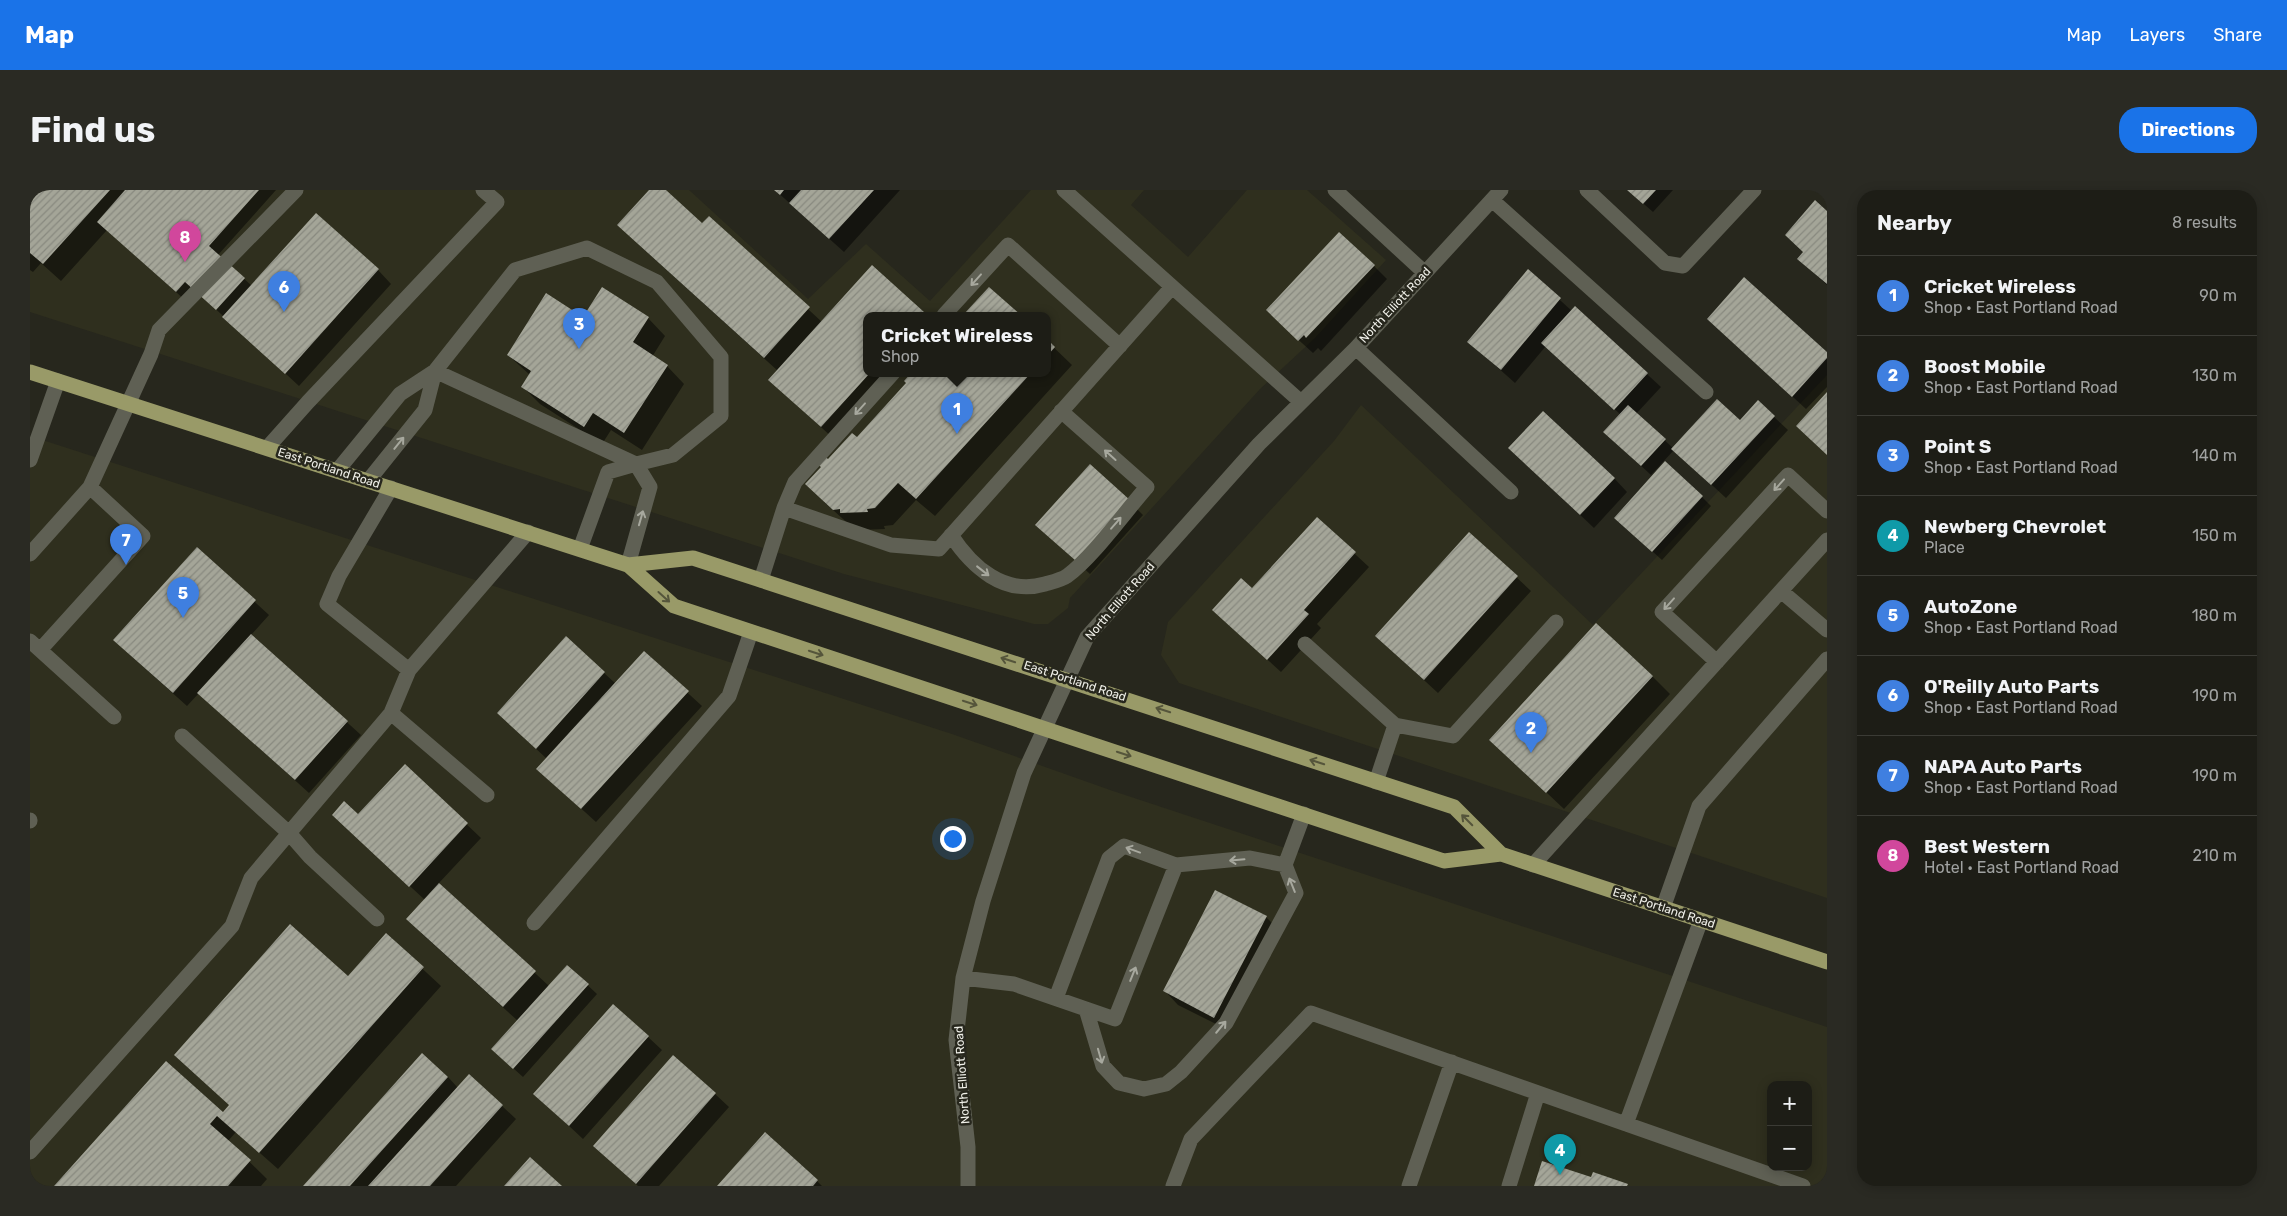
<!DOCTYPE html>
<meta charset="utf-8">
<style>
:root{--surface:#1d1d16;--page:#2a2a23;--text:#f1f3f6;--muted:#a0a2a1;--line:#3b3b35;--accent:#1a73e8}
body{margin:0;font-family:Rubik,sans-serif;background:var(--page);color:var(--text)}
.controls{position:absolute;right:15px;bottom:15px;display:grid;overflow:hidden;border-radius:10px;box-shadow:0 2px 12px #0003}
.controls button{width:45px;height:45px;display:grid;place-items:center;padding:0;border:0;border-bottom:1px solid var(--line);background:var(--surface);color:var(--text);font:25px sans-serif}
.you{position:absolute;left:922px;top:648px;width:18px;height:18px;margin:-12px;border:4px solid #fff;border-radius:50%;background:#1a73e8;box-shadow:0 0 0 8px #1a73e833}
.badge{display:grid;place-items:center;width:32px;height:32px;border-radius:50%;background:var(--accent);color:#fff;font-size:16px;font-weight:700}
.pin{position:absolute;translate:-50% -41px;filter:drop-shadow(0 1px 2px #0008)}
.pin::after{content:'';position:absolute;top:26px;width:18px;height:15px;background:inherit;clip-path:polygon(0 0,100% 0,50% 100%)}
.popup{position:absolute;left:833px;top:122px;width:188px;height:65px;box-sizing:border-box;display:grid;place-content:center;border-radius:10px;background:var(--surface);filter:drop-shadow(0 1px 4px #0005);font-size:16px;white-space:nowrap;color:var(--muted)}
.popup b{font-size:19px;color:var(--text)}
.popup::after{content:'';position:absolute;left:50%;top:100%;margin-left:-10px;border:10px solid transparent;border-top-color:var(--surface)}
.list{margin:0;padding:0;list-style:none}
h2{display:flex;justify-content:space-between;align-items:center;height:65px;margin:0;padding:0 20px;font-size:21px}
h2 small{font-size:16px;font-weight:400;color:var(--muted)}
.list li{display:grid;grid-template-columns:32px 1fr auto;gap:15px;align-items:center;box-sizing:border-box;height:80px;padding:0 20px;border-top:1px solid var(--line)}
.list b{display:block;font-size:19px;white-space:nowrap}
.list p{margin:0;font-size:16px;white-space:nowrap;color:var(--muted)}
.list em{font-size:16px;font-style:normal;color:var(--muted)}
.map{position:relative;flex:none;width:1797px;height:996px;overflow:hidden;border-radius:20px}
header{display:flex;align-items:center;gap:30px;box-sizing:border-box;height:70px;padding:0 25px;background:var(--accent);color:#fff}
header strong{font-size:24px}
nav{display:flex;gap:28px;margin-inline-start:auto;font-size:18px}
.intro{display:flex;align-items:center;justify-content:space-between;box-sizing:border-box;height:120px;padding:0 30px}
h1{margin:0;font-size:35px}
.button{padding:12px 22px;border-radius:20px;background:var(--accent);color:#fff;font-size:18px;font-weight:700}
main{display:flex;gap:30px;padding:0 30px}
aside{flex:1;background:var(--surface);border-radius:20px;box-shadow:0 2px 12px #0003}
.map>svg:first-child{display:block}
.built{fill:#2f2f1e;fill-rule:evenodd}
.shadow{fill:#0007}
.building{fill:url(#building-hatch)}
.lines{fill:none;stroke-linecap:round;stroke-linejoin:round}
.minor{stroke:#5f6054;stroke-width:15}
.major{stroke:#999a68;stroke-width:15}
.oneway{stroke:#a7a89e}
.oneway2{stroke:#55553b}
.labels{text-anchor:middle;stroke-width:5;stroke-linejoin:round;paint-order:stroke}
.street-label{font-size:12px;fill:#efefe8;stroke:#27271d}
</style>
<header>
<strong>Map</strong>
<nav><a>Map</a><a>Layers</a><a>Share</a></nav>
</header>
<div class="intro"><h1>Find us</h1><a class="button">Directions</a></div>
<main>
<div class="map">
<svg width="1797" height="996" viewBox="0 0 1797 996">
<defs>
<pattern id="building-hatch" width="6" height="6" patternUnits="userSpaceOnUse" patternTransform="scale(1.25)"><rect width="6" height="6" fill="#a4a598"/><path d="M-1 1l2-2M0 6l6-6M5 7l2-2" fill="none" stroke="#88897f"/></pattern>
</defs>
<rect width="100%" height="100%" fill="#27271d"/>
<path class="built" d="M0,0H659L778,109L836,54L900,111L1001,0H1114L1101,15L1158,67L1217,0H1277L1356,70L1285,148L1230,199L1040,408L1038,418L1018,434H1004L814,384L0,122ZM837,125H1017V183H837Z
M1797,185V708L1149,493L1131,465L1138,432L1304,251L1331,215L1563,435Z
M0,246L922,544L1083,601L1797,837V996H0ZM1741,895H1778V977H1741Z"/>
<path class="shadow" d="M0,0H246L188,65L222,96L348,80L361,94L269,196L165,100L156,111L77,40L31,91L11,73L3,82L0,80Z
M621,0H634L672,34L679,28L792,132L842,76L896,125H837V183H865L805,250L754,203L748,181L607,53Z
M745,0H870L814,62Z
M1598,0H1643L1623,22Z
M1797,22V95L1769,69Z
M1344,76L1357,89L1291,161L1288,158L1283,163L1251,134Z
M1498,81L1542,121L1545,118L1631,197L1606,224L1643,258L1710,231L1744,227L1758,240L1696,308L1644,260L1621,285L1584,251L1591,225L1516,156L1485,193L1439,152Z
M960,98L989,125H935Z
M553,128H618L635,146L622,167L637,176L654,194L612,260L581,240L572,254L510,214L493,197L500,185L478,165Z
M1678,129L1797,164V197L1776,219Z
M1017,151L1042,175L905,326L886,310L863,335L854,336L855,339L829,340L822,337L794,312L798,271L827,249L878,193L876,191L883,183H1017Z
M1494,272L1584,288L1597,302L1564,338Z
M1672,307L1681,316L1632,370L1595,337Z
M1100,312L1113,325L1060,384L1021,348Z
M1287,329L1339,377L1287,434L1291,438L1251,482L1197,433L1222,400Z
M1440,344L1501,401L1408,503L1346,446Z
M167,359L239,425L221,445L331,545L279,603L169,503L157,516L99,464Z
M536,448L586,494L614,463L672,516L566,632L522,592L517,569L468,523Z
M1622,486L1640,504L1534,619L1461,550Z
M375,576L451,648L408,694L519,796L537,776L567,804L493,887L472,868L488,831L391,743L395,710L317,638Z
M1186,702L1236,727L1250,741L1198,840L1148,815L1135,801Z
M356,745L411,796L248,979L206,942L198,951L237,989L231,996H26L136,872L194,923Z
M618,847L632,860L553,949L505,904Z
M439,885L486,929L426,996H274L418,887L428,898Z
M685,904L699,917L629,996H608L565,956Z
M787,991L792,996H688Z"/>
<path class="building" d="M0,0H80L13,74L0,63Z
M95,0H229L179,56L215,88L186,120L155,92L146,102L67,32Z
M619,0H636L672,33L679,26L780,117L734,168L587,35Z
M744,0H754L750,5Z
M771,0H844L799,49L759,13Z
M1597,0H1626L1613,14Z
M1785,10L1797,21V94L1767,69L1773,62L1755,45Z
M286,23L349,79L255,184L192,127Z
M1309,42L1345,75L1276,148L1274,145L1268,151L1236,120Z
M842,75L894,122L891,125H837V183H840L791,237L738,190Z
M1498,79L1531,108L1471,180L1437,152Z
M1714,87L1797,162V168L1762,207L1677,129Z
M572,97L619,127L603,152L638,175L594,243L563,223L554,237L491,197L501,181L477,165L516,103L553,127Z
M959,97L991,125H933Z
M1545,116L1618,183L1584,220L1511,153Z
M1017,149L1025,157L1017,166Z
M881,183H1001L886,309L868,293L845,318L837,319L838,322L810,323V319L803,320L775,294L791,277L785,272L792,264L798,269L822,243L827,247L876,193L874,191Z
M1797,202V265L1766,236Z
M1687,209L1710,230L1728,210L1745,226L1681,295L1641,259Z
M1598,215L1636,249L1611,276L1573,242Z
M1513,221L1585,288L1550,325L1478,258Z
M1635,271L1673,306L1622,362L1584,328Z
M1060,274L1101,311L1046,371L1005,335Z
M1287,327L1326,362L1274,420L1279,424L1237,470L1182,420L1211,388L1222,398Z
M1439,342L1488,386L1394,490L1345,446Z
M167,357L226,410L143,503L83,450Z
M1566,433L1623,486L1516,603L1459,550Z
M221,444L318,531L265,590L167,503Z
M536,446L575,482L506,559L467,523Z
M614,461L659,501L551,619L506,579Z
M375,574L438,633L379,697L302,625L314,611L328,624Z
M409,693L506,781L473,817L376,729Z
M1185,700L1237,726L1184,828L1133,801Z
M260,734L318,786L356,743L394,777L229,963L187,926L180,934L221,970L198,996H24L136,871L193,922L199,915L144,865Z
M537,775L559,794L483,879L461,859Z
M583,814L619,846L539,936L503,904Z
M392,863L418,887L320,996H273Z
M643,865L686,903L606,994L563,956Z
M439,884L473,915L400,996H338Z
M735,942L788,990L783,996H687Z
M500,967L532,996H474Z
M1512,971L1561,987L1563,982L1598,994L1597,996H1504Z"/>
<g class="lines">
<path class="minor" d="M1034,0L1271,212
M1305,0L1395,83
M1557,0L1635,73L1653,76L1724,0
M1462,10L1676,202
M557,58L627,92L691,167V226L643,265L606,274L405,181L485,80Z
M914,125L978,55L1090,156
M1326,158L1481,302
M237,258L278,212L467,12L453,0
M0,270L28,191
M307,281L370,204L405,181L395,220L338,291
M361,298L309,386L297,414L379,480
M754,318L765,292L863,183
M921,345C942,377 974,406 1015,394C1022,392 1031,390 1037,386C1063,367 1094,323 1117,297L1031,221
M550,359L578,282L606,274L620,297L598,375
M0,364L60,297L121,164L129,140L266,0
M731,390L754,318L861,355L909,359L1142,97
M1751,401L1797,440
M0,451L84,527
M1275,454L1365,535L1423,546L1526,432
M10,460L113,346L60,297
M1687,472L1632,422L1758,285L1797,321
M361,523L457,605
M152,546L259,643L280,667L347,729
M1346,592L1365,535
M0,630V631
M1146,675L1220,668L1255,675
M1503,675L1797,350
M1633,718L1669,616L1797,469
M1671,730L1596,934L1773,996
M504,733L699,506L721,442
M933,788L984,794L1085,829L1146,675L1094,656L1079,668L1026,808
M1056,819L1073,876L1089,893L1114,899L1136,894L1151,882L1196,833L1266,703L1255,675L1274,624
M0,962L202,736L221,688L361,523L379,480L498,342
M938,996V957L926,850L933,788L953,711L994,583L1057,447L1229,254L1326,158L1471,0
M1143,996L1161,949L1281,823L1596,934
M1379,996L1422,872
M1479,996L1508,903"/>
<path class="major" d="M0,182L598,375L663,368L1424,617L1471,664
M598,375L644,416L1414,671L1471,664L1797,772"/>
</g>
<defs><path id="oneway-shaft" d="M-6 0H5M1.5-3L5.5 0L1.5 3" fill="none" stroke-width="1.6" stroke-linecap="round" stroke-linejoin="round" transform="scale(1.25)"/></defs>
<g class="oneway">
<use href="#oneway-shaft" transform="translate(946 90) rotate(132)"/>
<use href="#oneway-shaft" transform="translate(830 219) rotate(132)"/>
<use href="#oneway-shaft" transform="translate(369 253) rotate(-51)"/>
<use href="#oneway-shaft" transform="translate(1080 265) rotate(-138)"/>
<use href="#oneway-shaft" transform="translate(1749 295) rotate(132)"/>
<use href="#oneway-shaft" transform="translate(611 328) rotate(-74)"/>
<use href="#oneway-shaft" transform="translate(1086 333) rotate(-49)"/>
<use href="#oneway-shaft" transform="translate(953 381) rotate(38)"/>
<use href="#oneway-shaft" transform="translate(1639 414) rotate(132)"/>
<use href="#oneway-shaft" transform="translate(1103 660) rotate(-160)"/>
<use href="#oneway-shaft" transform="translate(1207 670) rotate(175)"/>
<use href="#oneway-shaft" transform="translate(1262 695) rotate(-112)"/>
<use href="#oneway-shaft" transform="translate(1103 784) rotate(-68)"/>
<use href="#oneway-shaft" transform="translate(1191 837) rotate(-50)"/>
<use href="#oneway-shaft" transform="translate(1070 866) rotate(74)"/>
</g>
<g class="oneway2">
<use href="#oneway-shaft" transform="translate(634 407) rotate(42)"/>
<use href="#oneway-shaft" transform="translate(786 463) rotate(18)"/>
<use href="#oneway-shaft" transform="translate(978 470) rotate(-162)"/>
<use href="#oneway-shaft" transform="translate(940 513) rotate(18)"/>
<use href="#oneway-shaft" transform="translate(1133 520) rotate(-162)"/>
<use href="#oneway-shaft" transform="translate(1094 564) rotate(18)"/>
<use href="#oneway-shaft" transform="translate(1287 572) rotate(-162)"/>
<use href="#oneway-shaft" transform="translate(1437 630) rotate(-135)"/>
</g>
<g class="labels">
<g class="street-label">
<text transform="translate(1365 115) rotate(-47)" y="4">North Elliott Road</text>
<text transform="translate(299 278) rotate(18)" y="4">East Portland Road</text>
<text transform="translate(1090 411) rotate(-49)" y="4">North Elliott Road</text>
<text transform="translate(1045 491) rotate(18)" y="4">East Portland Road</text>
<text transform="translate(1634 718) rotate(18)" y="4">East Portland Road</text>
<text transform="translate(932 885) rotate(-94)" y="4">North Elliott Road</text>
</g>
</g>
</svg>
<div class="controls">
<button>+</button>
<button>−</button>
</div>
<div class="you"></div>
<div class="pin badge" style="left:927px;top:244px;background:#3f7fe0">1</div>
<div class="popup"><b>Cricket Wireless</b>Shop</div>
<div class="pin badge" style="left:1501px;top:563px;background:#3f7fe0">2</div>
<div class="pin badge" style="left:549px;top:159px;background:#3f7fe0">3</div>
<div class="pin badge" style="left:1530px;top:985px;background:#0f9aa8">4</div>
<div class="pin badge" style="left:153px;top:428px;background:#3f7fe0">5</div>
<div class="pin badge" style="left:254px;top:122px;background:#3f7fe0">6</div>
<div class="pin badge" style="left:96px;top:375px;background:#3f7fe0">7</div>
<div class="pin badge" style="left:155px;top:72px;background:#d1479c">8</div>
</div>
<aside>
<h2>Nearby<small>8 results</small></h2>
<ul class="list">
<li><span class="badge" style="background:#3f7fe0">1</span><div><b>Cricket Wireless</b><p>Shop · East Portland Road</p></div><em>90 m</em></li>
<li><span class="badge" style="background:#3f7fe0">2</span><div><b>Boost Mobile</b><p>Shop · East Portland Road</p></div><em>130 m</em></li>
<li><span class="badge" style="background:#3f7fe0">3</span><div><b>Point S</b><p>Shop · East Portland Road</p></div><em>140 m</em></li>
<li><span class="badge" style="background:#0f9aa8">4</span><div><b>Newberg Chevrolet</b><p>Place</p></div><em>150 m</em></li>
<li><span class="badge" style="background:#3f7fe0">5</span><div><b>AutoZone</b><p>Shop · East Portland Road</p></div><em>180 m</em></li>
<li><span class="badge" style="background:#3f7fe0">6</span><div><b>O'Reilly Auto Parts</b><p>Shop · East Portland Road</p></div><em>190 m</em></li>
<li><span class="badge" style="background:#3f7fe0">7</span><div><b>NAPA Auto Parts</b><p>Shop · East Portland Road</p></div><em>190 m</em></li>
<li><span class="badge" style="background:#d1479c">8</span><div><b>Best Western</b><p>Hotel · East Portland Road</p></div><em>210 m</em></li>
</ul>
</aside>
</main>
